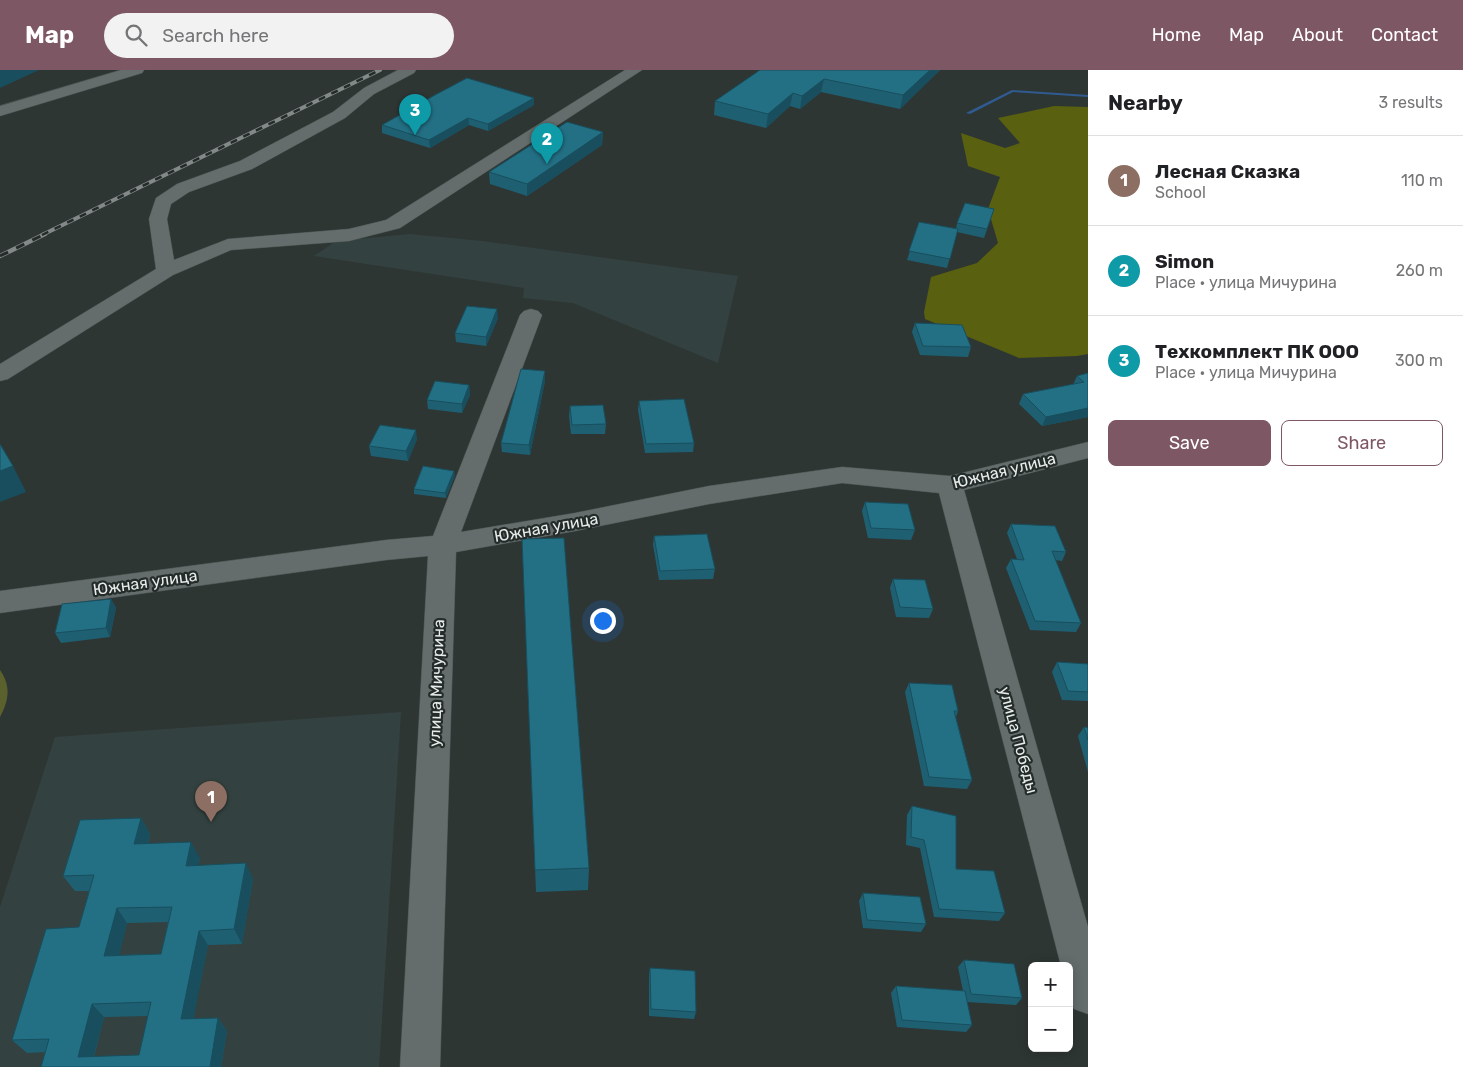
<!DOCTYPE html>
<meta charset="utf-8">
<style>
:root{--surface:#fff;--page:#f2f2f2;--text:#202124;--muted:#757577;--line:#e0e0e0;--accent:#7e5765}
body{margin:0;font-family:Rubik,sans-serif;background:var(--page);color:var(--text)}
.controls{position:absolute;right:15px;bottom:15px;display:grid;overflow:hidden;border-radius:8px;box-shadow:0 2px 12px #0003}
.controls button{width:45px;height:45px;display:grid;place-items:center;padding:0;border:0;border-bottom:1px solid var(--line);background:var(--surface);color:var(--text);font:25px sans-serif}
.you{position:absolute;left:602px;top:550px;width:18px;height:18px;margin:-12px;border:4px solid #fff;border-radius:50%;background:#1a73e8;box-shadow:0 0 0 8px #1a73e833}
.badge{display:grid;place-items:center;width:32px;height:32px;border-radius:50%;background:var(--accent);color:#fff;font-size:16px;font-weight:700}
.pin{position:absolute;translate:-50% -41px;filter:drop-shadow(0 1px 2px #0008)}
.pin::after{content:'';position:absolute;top:26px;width:18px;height:15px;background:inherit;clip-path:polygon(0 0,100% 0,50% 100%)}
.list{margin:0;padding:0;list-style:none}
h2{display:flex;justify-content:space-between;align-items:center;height:65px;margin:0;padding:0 20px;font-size:21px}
h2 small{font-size:16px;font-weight:400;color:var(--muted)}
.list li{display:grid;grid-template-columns:32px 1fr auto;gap:15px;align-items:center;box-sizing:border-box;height:90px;padding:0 20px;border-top:1px solid var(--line)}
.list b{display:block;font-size:19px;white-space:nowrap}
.list p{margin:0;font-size:16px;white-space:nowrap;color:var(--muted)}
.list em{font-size:16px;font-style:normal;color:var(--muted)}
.actions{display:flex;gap:10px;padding:15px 20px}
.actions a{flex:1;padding:11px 0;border:1px solid var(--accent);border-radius:8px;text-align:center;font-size:18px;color:var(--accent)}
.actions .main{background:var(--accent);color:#fff}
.icon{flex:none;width:28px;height:28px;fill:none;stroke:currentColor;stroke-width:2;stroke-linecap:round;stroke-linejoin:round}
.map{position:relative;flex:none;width:1088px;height:997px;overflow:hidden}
header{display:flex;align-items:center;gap:30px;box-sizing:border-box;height:70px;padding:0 25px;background:var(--accent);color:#fff}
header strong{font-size:24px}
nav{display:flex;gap:28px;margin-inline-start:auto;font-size:18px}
.search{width:350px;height:45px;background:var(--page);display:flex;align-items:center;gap:12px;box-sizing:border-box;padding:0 18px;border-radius:28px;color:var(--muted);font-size:19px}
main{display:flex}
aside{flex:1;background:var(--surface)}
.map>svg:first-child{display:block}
.built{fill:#334240}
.green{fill:#5b612d}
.forest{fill:#59600f}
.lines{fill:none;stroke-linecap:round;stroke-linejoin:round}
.stream{fill:#305b91;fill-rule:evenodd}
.minor-casing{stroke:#4c5352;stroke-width:1}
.minor{fill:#646d6c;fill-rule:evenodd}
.rail-far1-casing{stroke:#838988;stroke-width:4}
.rail-casing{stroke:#838988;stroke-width:4.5}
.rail-far1{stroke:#242c2a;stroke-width:2.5;stroke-dasharray:7;stroke-linecap:butt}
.rail{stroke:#242c2a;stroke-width:3;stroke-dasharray:9;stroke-linecap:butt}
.wall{fill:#1e6072;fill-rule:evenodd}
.shaded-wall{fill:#184e5d}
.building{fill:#237085;stroke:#184e5d;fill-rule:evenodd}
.labels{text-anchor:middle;stroke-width:4.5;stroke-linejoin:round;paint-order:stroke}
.street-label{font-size:16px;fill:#e7eceb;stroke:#242c2a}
</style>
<header>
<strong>Map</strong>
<div class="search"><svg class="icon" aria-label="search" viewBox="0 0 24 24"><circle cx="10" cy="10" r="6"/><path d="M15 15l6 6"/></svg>Search here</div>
<nav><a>Home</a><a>Map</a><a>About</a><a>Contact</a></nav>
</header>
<main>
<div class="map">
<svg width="1088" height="997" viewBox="0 0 1088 997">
<rect width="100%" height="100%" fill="#2e3634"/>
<path class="built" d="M410,164L482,171L738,206L718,293L573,233L523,228L524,218L314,186L336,171Z
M401,642L379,997H0V837L55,667Z"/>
<path class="green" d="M0,600C11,616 9,630 0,647Z"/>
<path class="forest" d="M1054,36L1088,37V284L1077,286L1019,288L925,249L924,242L931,207L977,193L998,173L988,139L1000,107L968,96L961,63L1005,78L1020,73L998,48Z"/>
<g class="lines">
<path class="stream" d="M1012,20L1088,25V27L1013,22L970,44L966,43Z"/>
<g class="minor-casing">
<path id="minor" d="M121,0H144L142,3L0,46V36Z
M398,0H416L414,3L374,24L345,48L252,99L189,122L171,134L167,149L174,190L228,169L349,159L386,150L625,0H642L400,158L349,171L231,180L173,205L8,309L0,311V294L156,199L149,149L156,128L177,114L240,91L333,42L364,18Z
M531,239L538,241L542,245L461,462L575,443L709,416L842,397L950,406L1088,372V388L964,420L1088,857V944L1074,939L1069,926V896H1061L939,423L842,413L709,434L575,461L456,482L440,997H400L428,486L386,490L0,543V521L386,470L433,466L520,245L524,241Z"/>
</g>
<use href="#minor" class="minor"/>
<g class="rail-far1-casing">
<path id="rail-far1" d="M42,165L380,0"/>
</g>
<g class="rail-casing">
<path id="rail" d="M0,186L45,164"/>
</g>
<use href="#rail-far1" class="rail-far1"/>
<use href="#rail" class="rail"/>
</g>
<path class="wall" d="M760,0H940L900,39L821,22L800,39L790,36L766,58L714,45L715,31Z
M534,35L488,61L469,55L430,78L382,63V55Z
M603,62L602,75L527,126L490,114L489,102Z
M994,139L984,168L957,162L947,198L907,190L919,152L956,159L957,153Z
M498,248L486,276L456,272L455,263Z
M915,253L971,277L968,287L920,285L912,262Z
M1088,303V347L1042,356L1019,334L1023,324L1073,315L1077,306Z
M545,311L530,385L502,382L501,373Z
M469,315L470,325L462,343L428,339L427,330Z
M639,331L694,373L693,382L645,383L638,340Z
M570,336L606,354L605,364H571L569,346Z
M417,369L408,391L371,386L369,376Z
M455,405L446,428L414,424V419Z
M865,432L915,460L911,470L868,468L862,441Z
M1011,454L1066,482L1062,491L1055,490L1081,553L1076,562L1030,560L1006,498L1011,489H1017L1007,463Z
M654,466L715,499L713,509L659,510L653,475Z
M522,469L589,798L588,820L536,822Z
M893,509L933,539L929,548L896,547L890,518Z
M111,529L116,538L110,567L61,573L55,563Z
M1057,592L1088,594V631L1062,630L1052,602Z
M909,613L958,641L956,647L972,710L967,719L924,716L905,622Z
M1084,657L1088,658V702L1078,666Z
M912,736L956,799L1005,843L999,851L934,847L920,778L906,775L907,745Z
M141,748L150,764L148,774L200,788L198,795L253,809L242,874L208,875L193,949L218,948L227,961L221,997H41L45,982L27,983L12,970L79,857L89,821H75L63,806ZM168,852L161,884L119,885L127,853ZM148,946L139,985L94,987L104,947Z
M863,823L926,854L921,862L863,858L859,831Z
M964,890L1022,928L1016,935L967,932L972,955L966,962L897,957L891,923L896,916L963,921L958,897Z
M650,898L696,942L694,949L649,946V905Z"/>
<path class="shaded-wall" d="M0,0H39L0,18Z
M930,0H940L900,39L903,25Z
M824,9L821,22L800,39L802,26Z
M793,23L790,36L766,58L768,44Z
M534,28V35L488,61V54Z
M468,48L469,55L430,78L429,70Z
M603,62L602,75L527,126V114Z
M497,239L498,248L486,276V267Z
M545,301V311L530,385L529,375Z
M469,315L470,325L462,343V334Z
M1088,338V347L1042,356L1046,347Z
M416,360L417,369L408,391L406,381Z
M13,396L26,422L0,432V401Z
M454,401L455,405L446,428L445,423Z
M111,529L116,538L110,567L106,558Z
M141,748L150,764L144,790L134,774Z
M191,772L200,788L194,812L186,796Z
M246,793L253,809L242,874L234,859Z
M117,838L127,853L116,900L104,886Z
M199,861L208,875L191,962L181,949Z
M92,934L104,947L91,997L78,987Z
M218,948L227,961L221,997H210Z"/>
<path class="building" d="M760,0H930L903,25L824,9L802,26L793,23L768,44L715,31Z
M467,8L534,28L488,54L468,48L429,70L382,55L435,25Z
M567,52L603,62L527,114L489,102Z
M965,133L994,139L987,159L957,153Z
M919,152L958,159L950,189L909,181Z
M467,236L497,239L486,267L455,263Z
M915,253L962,255L971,277L923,276Z
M521,299L545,301L529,375L501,373Z
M1088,303V338L1046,347L1023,324L1084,312L1077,306Z
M435,311L469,315L462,334L427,330Z
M684,329L694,373L646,374L639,331Z
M603,335L606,354L572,355L570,336Z
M380,355L416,360L406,381L369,376Z
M0,374L13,396L0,401Z
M423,396L454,401L445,423L414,419Z
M865,432L908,434L915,460L871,458Z
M1011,454L1055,456L1066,482L1052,481L1081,553L1035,551L1011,489L1024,490Z
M707,464L715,499L660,501L654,466Z
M564,468L589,798L535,800L522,469Z
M893,509L925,510L933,539L900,537Z
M111,529L106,558L55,563L62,534Z
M1057,592L1088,594V622L1068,621Z
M909,613L952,615L958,641H954L972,710L929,707Z
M1084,657L1088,658V670Z
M912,736L956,746V799L994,801L1005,843L939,839L924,770L911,767Z
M141,748L134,774L191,772L186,796L246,793L234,859L199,861L181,949L218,948L210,997H41L49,969L12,970L46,859L79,857L94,805L63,806L80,750ZM172,837L161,884L104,886L117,838ZM151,932L139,985L78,987L92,934Z
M863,823L920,827L926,854L867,850Z
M964,890L1014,894L1022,928L971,924Z
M650,898L695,901L696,942L651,939Z
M896,916L965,921L972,955L902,950Z"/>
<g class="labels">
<g class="street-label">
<text transform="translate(1004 400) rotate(-14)" y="6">Южная улица</text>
<text transform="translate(546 457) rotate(-10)" y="6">Южная улица</text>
<text transform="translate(145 512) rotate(-8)" y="6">Южная улица</text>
<text transform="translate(436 613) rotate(-88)" y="6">улица Мичурина</text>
<text transform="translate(1019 670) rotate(75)" y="6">улица Победы</text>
</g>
</g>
</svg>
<div class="controls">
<button>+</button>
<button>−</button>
</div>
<div class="you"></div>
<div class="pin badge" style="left:211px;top:752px;background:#8d6e63">1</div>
<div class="pin badge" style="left:547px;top:94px;background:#0f9aa8">2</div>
<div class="pin badge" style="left:415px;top:65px;background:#0f9aa8">3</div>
</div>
<aside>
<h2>Nearby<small>3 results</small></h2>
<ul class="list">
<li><span class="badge" style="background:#8d6e63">1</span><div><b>Лесная Сказка</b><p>School</p></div><em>110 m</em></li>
<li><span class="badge" style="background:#0f9aa8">2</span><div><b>Simon</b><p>Place · улица Мичурина</p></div><em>260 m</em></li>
<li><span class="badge" style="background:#0f9aa8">3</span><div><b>Техкомплект ПК ООО</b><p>Place · улица Мичурина</p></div><em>300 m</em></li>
</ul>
<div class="actions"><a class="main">Save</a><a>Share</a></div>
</aside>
</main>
